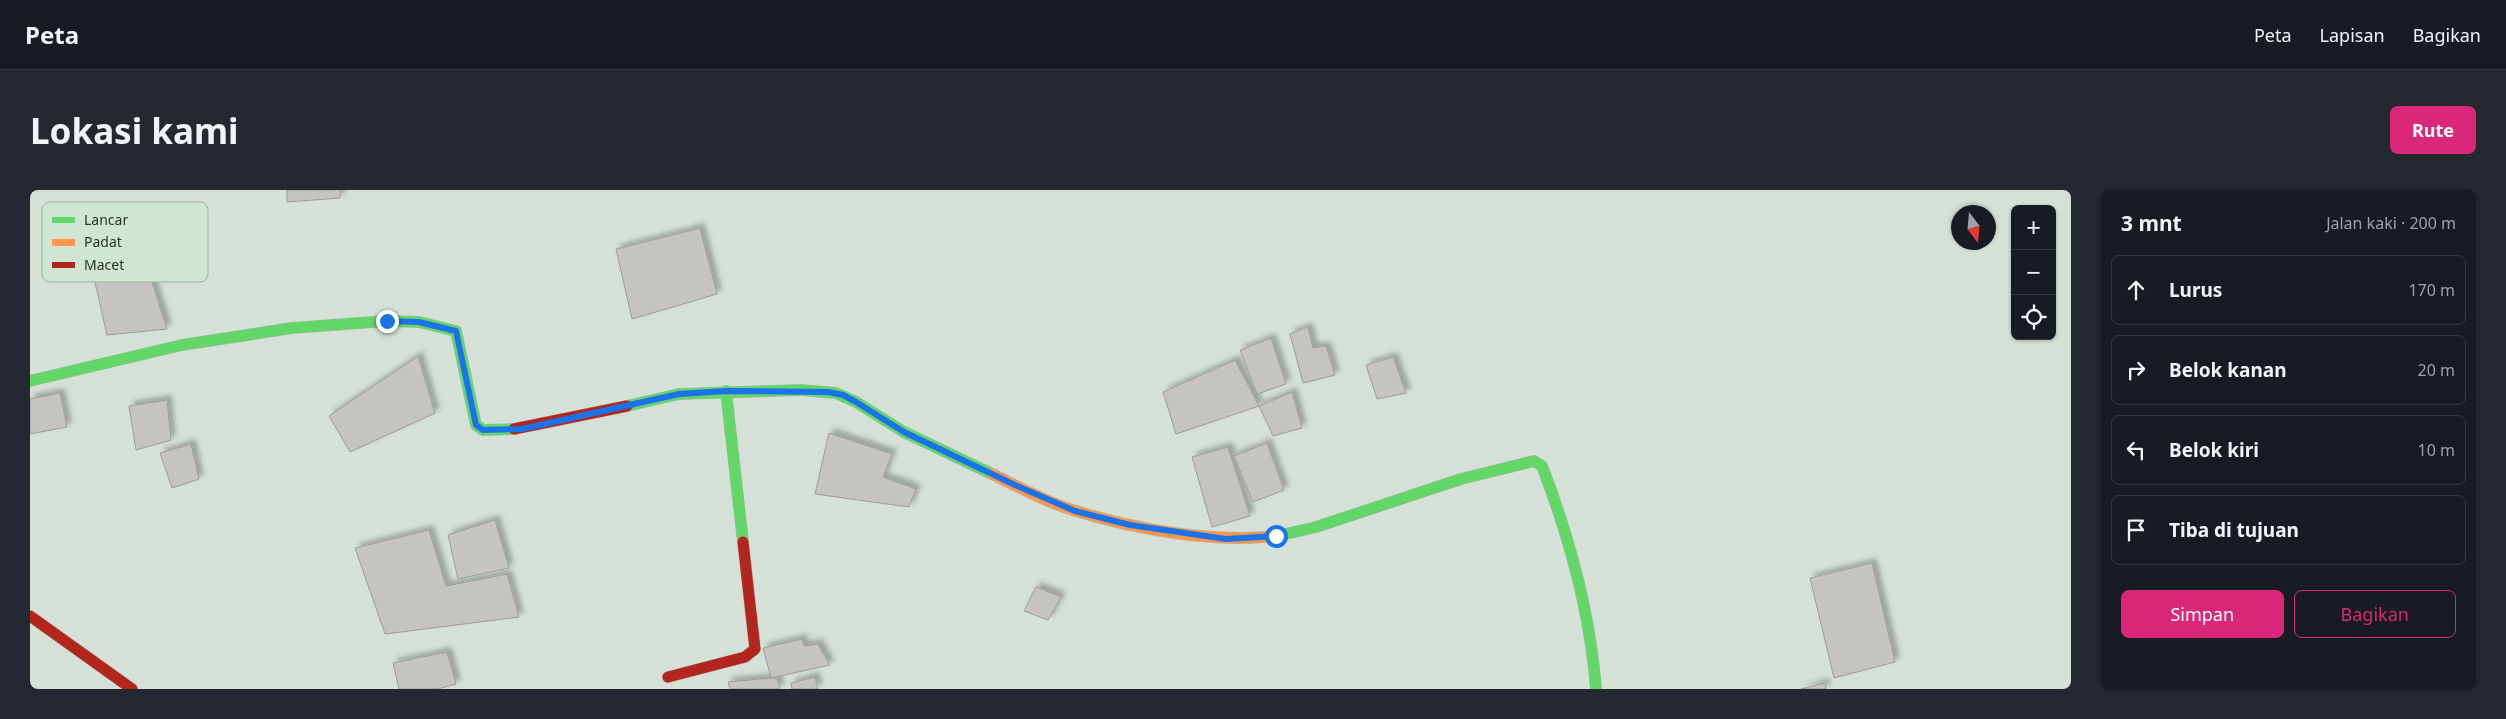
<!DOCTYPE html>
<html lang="id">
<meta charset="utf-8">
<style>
:root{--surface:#171b24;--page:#242831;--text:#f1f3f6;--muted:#9ea1a6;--line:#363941;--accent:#db2777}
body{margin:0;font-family:"Noto Sans",sans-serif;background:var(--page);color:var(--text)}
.controls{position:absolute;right:15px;top:15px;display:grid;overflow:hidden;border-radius:8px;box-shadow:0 1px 4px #0004}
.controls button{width:45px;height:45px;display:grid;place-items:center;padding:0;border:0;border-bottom:1px solid var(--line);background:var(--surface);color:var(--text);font:25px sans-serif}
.compass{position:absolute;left:1921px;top:15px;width:45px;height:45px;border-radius:50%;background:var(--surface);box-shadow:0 1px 4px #0004;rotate:164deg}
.stop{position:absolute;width:15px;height:15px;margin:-11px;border:4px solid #1a73e8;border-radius:50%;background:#fff}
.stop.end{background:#1a73e8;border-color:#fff;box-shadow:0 1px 5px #0008}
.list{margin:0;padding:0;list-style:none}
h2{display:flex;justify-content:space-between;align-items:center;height:65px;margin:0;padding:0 20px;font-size:21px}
h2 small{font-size:16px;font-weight:400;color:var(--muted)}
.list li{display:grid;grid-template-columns:32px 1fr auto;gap:15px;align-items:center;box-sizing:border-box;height:70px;margin:0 10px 10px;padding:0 10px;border:1px solid var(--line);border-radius:8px}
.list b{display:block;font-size:19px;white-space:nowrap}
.list em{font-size:16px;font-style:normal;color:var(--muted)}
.actions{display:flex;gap:10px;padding:15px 20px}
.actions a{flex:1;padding:11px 0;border:1px solid var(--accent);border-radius:8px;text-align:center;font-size:18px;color:var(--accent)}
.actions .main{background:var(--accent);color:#fff}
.icon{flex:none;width:28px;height:28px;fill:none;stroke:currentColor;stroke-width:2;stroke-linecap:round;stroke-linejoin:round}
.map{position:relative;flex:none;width:2041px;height:499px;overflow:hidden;border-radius:8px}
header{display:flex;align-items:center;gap:30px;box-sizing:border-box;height:70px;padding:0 25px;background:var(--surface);border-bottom:1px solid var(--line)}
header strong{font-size:24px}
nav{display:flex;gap:28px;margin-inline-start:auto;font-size:18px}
.intro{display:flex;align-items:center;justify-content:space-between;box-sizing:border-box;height:120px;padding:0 30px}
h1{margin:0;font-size:35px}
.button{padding:12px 22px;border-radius:8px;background:var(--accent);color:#fff;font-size:18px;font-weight:700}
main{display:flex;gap:30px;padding:0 30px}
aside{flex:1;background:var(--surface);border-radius:8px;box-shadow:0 1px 4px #0004}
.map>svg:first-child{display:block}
.building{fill:#c6c4c0;stroke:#9c9c97;filter:url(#shadow)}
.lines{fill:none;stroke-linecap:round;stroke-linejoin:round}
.fast-casing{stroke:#b0b9b1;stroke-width:12}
.slow-casing{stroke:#b0b9b1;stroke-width:12}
.jam-casing{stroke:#b0b9b1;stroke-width:12}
.fast{stroke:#63d668;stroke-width:11}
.slow{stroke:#ff974d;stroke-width:11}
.jam{stroke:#b3261e;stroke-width:11}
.route{stroke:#1a73e8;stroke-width:6}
.key{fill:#cfe7d2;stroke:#9eb1a0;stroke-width:1}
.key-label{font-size:14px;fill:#2a332b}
</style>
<header>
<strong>Peta</strong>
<nav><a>Peta</a><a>Lapisan</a><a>Bagikan</a></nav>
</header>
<div class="intro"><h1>Lokasi kami</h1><a class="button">Rute</a></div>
<main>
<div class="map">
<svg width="2041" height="499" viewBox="0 0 2041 499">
<defs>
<filter id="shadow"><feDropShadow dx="4.5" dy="-4.5" stdDeviation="2.5" flood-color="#0004"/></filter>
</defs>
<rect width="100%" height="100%" fill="#d5e1d6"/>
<path class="building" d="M257,0H310V8L257,12Z
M670,38L687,104L602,129L586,59Z
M64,88L121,89L137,139L77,145Z
M1278,137L1283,158L1296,156L1305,185L1273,193L1260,144Z
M1241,148L1256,194L1227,204L1210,160Z
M388,166L405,223L320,262L299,226Z
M1363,167L1376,203L1347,209L1336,175Z
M1205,170L1229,216L1146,244L1133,202Z
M1262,202L1272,238L1243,246L1229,216Z
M30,203L37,237L0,244V209Z
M137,210L141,250L106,260L99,216Z
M799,243L862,264L853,287L886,299L879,317L785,304Z
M1237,253L1254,300L1223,312L1204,266Z
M161,254L169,289L142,298L130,263Z
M1198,257L1220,326L1182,337L1162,267Z
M465,330L479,378L428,389L418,345Z
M399,340L416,396L477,384L489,427L355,444L325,358Z
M1842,373L1865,472L1804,488L1780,388Z
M1006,397L1031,407L1018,430L994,421Z
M772,449L774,456L788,454L800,475L741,488L733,458Z
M417,462L426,494L408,499H369L363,473Z
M785,487L788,499H762L761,493Z
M741,488H747L750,499H700L698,492Z
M1795,493L1796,499H1771Z"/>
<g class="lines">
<g class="fast-casing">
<path id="fast" d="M0,191L152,155L262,138L357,131L389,132L426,141L446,235L453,240L484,239
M696,201L713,352
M597,216L649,204L771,200L806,203L826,212L874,242L962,284
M1247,346L1286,337L1431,289L1504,271L1512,276C1540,349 1560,421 1566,499"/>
</g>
<g class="slow-casing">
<path id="slow" d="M962,284C989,297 1018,313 1046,321C1108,340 1183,353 1247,346"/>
</g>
<g class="jam-casing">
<path id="jam" d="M484,239L597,216
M0,426L102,499
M638,487L715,467L725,459L713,352"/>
</g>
<use href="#fast" class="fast"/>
<use href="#slow" class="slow"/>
<use href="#jam" class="jam"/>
</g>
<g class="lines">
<path class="route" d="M357,131L389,132L426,141L446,235L453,240L492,239L649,204L696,201L798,202L813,205L826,212L874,242L985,295L1045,321L1100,335L1196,349L1246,346"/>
</g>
<rect x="12" y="12" width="166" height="80" rx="8" class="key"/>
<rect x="22" y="27" width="23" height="6" fill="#63d668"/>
<rect x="22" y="49" width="23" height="7" fill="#ff974d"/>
<rect x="22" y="72" width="23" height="6" fill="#b3261e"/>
<g class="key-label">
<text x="54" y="35">Lancar</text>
<text x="54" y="57">Padat</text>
<text x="54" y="80">Macet</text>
</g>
</svg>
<div class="controls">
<button>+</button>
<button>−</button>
<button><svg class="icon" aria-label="locate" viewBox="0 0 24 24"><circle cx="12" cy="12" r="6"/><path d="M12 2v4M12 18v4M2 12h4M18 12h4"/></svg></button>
</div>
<svg class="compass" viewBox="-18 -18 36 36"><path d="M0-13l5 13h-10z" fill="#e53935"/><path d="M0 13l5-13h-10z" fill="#9ea1a6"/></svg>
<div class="stop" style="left:1246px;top:346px"></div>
<div class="stop end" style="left:357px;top:131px"></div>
</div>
<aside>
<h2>3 mnt<small>Jalan kaki · 200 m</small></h2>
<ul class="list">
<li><svg class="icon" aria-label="ahead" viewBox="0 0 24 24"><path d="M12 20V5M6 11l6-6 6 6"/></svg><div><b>Lurus</b></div><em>170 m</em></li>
<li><svg class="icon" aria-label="right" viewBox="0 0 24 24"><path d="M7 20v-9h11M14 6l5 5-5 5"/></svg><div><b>Belok kanan</b></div><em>20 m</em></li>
<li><svg class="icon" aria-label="left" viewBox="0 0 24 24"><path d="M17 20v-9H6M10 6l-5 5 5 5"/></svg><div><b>Belok kiri</b></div><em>10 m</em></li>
<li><svg class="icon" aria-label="arrive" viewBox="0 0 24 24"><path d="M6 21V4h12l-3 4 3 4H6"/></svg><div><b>Tiba di tujuan</b></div></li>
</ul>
<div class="actions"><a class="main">Simpan</a><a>Bagikan</a></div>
</aside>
</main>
